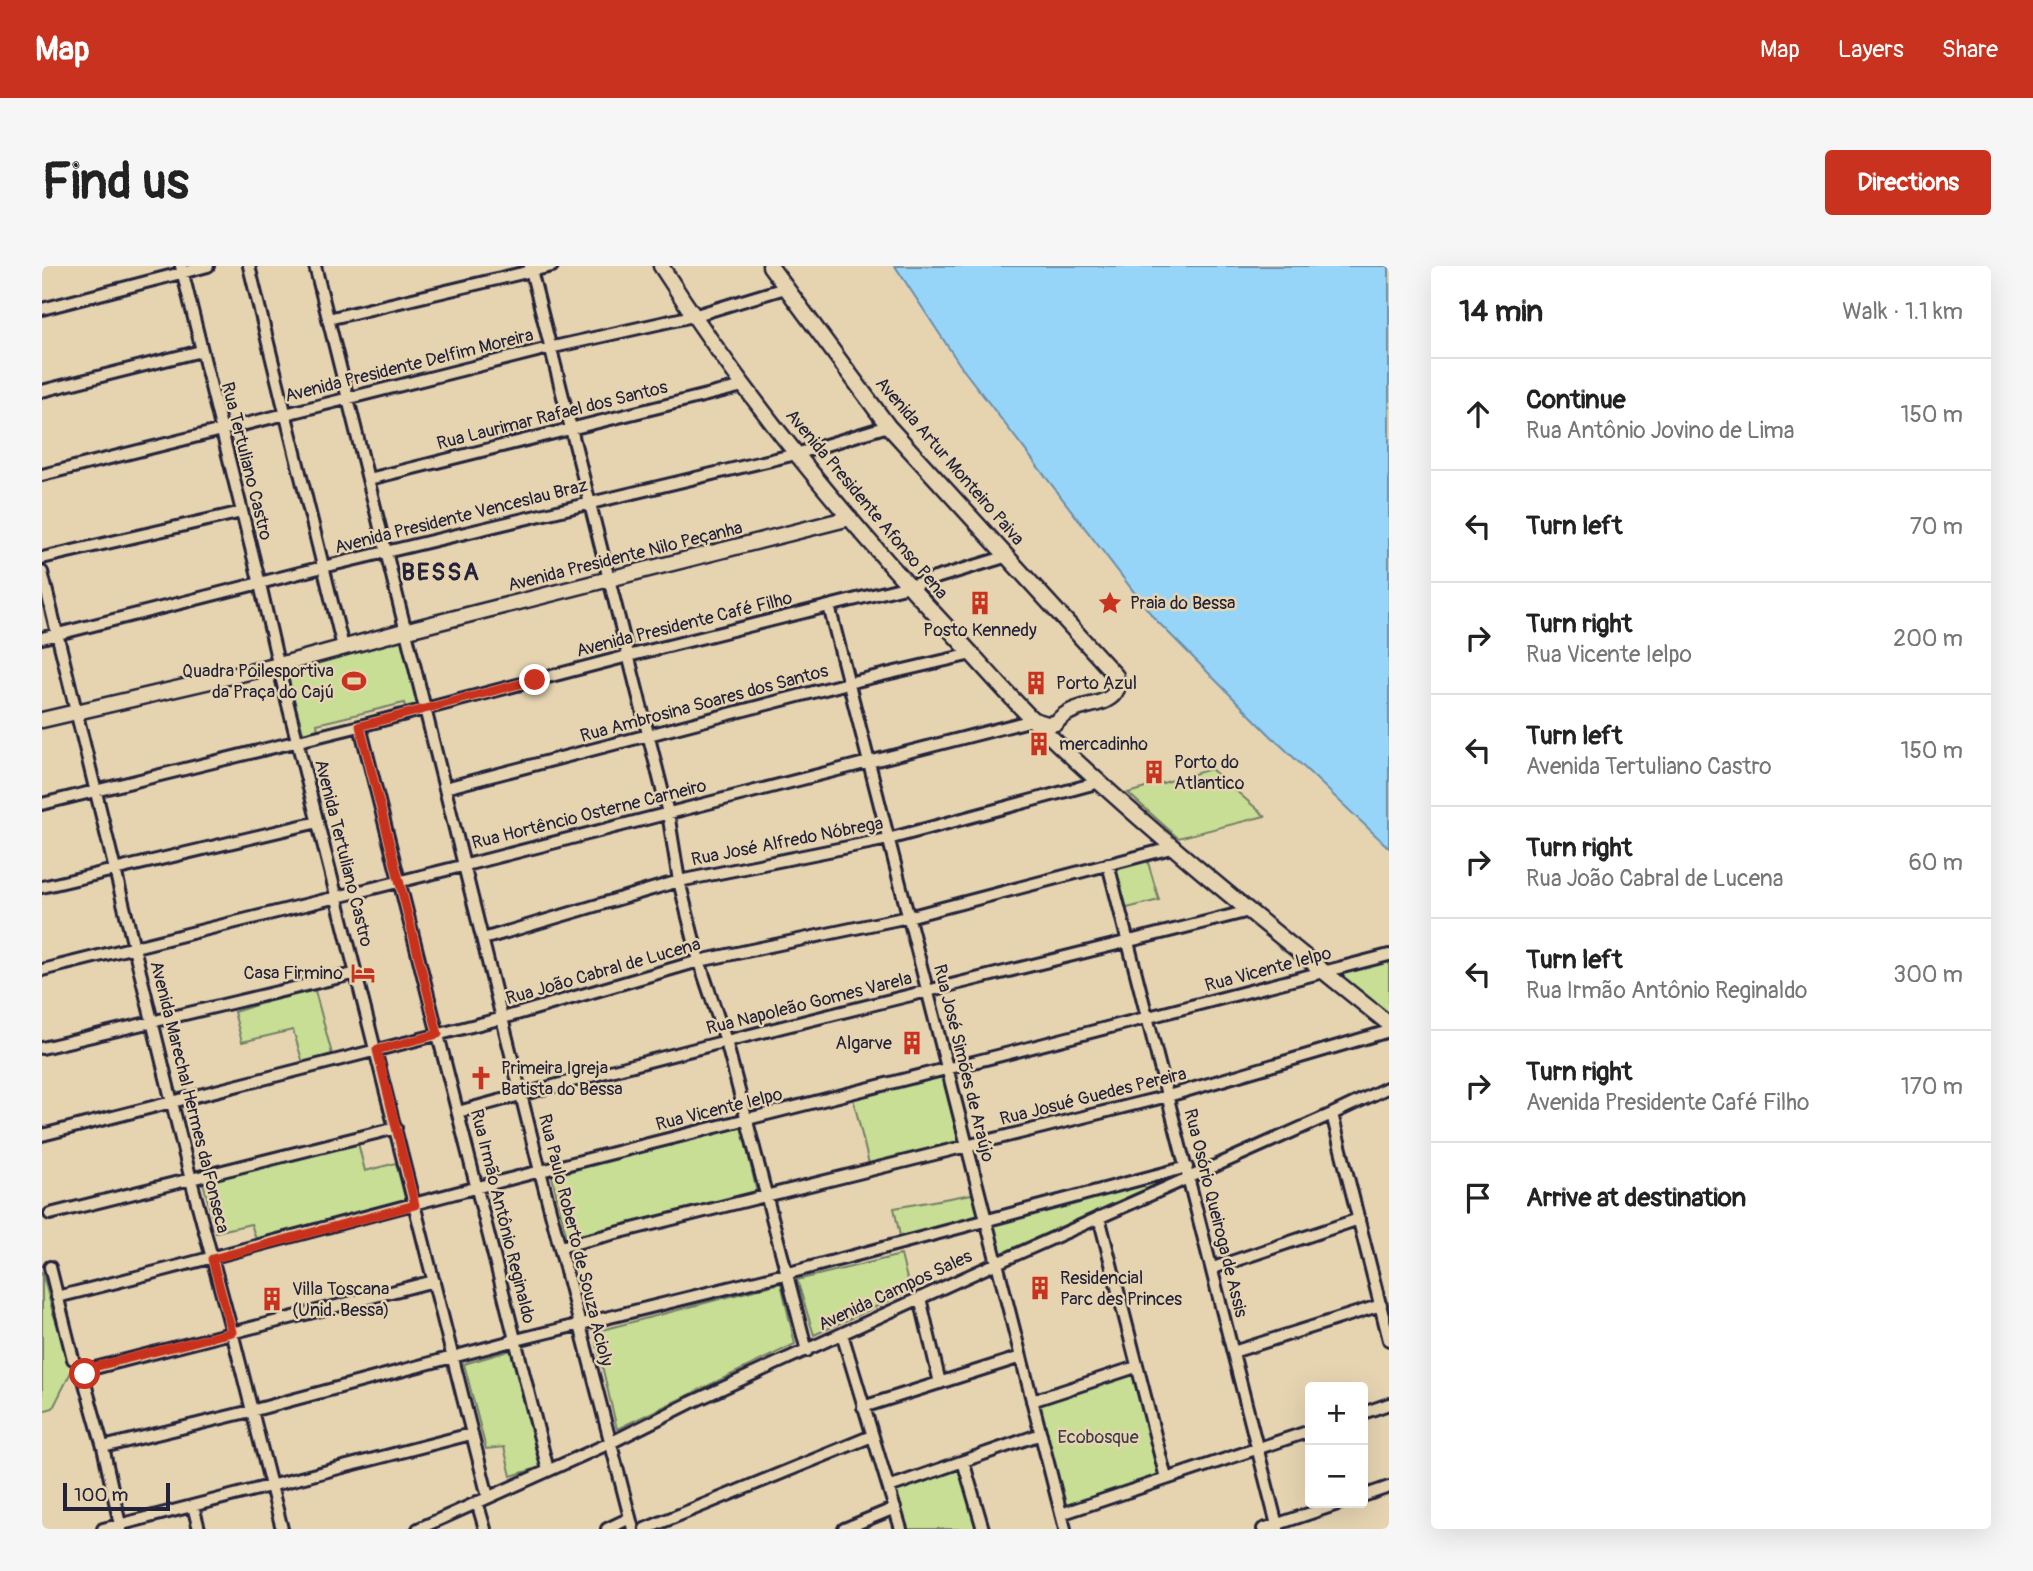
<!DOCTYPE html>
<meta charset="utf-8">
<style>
:root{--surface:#fff;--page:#f6f6f6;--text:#222;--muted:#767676;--line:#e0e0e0;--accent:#c8321e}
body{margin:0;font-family:Pangolin,sans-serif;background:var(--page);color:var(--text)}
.controls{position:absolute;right:21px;bottom:21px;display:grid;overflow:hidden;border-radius:7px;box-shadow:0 7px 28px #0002}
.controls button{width:63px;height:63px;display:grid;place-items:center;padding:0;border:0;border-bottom:2px solid var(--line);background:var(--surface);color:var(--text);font:35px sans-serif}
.scale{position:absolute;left:21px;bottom:18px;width:107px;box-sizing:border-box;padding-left:7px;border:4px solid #22223b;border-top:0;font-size:19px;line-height:24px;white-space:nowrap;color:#22223b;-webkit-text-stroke:5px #e6d4b1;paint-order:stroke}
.stop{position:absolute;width:21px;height:21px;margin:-16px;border:5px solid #c8321e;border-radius:50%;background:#fff}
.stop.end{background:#c8321e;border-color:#fff;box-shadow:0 2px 7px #0008}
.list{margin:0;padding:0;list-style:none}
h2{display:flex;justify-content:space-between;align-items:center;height:91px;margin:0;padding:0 28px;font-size:30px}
h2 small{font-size:23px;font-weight:400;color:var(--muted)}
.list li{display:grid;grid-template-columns:46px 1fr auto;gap:21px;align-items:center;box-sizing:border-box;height:112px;padding:0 28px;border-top:2px solid var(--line)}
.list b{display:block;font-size:26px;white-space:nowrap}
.list p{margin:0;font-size:23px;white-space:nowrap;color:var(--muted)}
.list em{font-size:23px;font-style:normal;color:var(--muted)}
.icon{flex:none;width:38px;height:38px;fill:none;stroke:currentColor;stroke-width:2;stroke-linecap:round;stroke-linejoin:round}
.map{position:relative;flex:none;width:1347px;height:1263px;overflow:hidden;border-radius:7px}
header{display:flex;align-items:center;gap:42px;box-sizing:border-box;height:98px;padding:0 35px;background:var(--accent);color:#fff}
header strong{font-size:33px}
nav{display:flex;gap:38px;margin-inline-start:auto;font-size:24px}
.intro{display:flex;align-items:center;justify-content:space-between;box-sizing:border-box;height:168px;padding:0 42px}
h1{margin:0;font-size:49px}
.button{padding:18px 32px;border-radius:7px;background:var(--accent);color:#fff;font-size:24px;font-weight:700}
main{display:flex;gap:42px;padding:0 42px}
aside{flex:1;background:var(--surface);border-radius:7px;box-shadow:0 7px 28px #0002}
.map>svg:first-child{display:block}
.green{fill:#c7de94;stroke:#748068;stroke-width:2}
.water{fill:#97d5f8;stroke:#688dac;stroke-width:2}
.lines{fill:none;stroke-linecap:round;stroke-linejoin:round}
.minor-casing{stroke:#22223b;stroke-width:16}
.major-casing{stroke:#22223b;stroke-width:19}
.minor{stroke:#e6d4b1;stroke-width:10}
.major{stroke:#e6d4b1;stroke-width:14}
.route{stroke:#c8321e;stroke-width:9}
.labels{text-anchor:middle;stroke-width:5;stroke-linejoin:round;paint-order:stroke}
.street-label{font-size:18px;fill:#22223b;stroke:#e6d4b1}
.poi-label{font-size:18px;fill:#22223b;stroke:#e6d4b1;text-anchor:start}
.park-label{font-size:18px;fill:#3b3e48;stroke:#e6d4b1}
.district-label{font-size:24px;font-weight:bold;letter-spacing:2px;fill:#22223b;stroke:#e6d4b1}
</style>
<header>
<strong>Map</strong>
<nav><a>Map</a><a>Layers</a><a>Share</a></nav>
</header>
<div class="intro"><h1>Find us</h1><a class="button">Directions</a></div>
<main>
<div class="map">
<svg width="1347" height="1263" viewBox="0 0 1347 1263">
<rect width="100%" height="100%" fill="#e6d4b1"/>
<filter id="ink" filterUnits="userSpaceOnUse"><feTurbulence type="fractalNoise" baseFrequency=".0143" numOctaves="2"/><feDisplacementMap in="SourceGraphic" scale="14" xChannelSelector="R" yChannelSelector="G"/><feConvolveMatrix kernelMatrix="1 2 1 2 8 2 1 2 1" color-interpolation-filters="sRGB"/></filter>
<g filter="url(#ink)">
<path class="green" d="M362,370L378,439L364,443L362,437L275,458L276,465L262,469L243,401Z
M1169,503L1223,550L1136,572L1086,527Z
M1105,593L1117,634L1085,642L1073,602Z
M1347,694V750L1296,709V704Z
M272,721L290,788L261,797L251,764L200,776L192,746Z
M901,811L917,877L827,898L811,832Z
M700,861L715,927L525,973L510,910Z
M316,877L323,905L354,897L364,935L214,973L209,958L174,966L161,916Z
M1135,909L1138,911L958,989L950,957Z
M930,928L938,951L858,970L852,942Z
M859,989L868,1025L772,1069L755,1014Z
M0,1006L11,1047L31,1102L11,1142L0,1145Z
M739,1017L753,1078L575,1163L552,1066Z
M470,1084L499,1201L469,1210L462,1181L444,1183L422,1098Z
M1094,1101L1124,1212L1019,1248L990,1135Z
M918,1201L937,1263H864L852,1223Z"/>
<path class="water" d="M853,0H1347V582L1229,470L1112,352L920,102Z"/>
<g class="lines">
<g class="minor-casing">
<path id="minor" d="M139,0L218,318L241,419L446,1231
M207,0L301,381
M273,0L498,905L591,1263
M488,0L626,547L637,615L657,695L684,775L765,1085
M0,43L166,0
M286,53L510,0
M0,125L159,85
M0,209L507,82L651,50L743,22
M327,213L701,120
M0,292L200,246
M0,306L149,914L190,1066L240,1263
M787,340L1023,1263
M0,372L281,301L754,188L846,160
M318,460L506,1204
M403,522L806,417L930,388
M0,538L318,460L586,390L867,320L966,290
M1066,598L1236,1263
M0,621L276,556
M441,673L637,615L846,573L1058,516
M0,704L424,599L991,454
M0,782L315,707
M416,846C679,773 944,712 1207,645
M1290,848L1347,1074
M0,869L461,752L657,695L866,651L1133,581
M8,948L354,862
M1057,951L1124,1212
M518,981L1126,830L1347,765
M8,1001L31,1093
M1171,1002L1317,953
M15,1031C178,991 340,945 503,904C785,833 1066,763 1347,689
M878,1032L898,1117
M800,1068L859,1263
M1191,1086L1339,1039
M990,1135L1094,1101
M821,1141L979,1091
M1321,1147L1347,1138
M61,1181L209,1145L474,1074L743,1008L1145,901
M921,1195L941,1263
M847,1221L999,1168
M1321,1230L1347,1221
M435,1236L443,1263
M151,1240L157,1263
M1019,1248L1268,1165
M61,1263L429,1168
M79,1263L61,1181L42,1114L45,1104L392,1015
M376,1263L568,1177L648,1137L955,997L1290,848L1347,821
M565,1263L588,1252
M603,1263L830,1170
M802,1263L853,1242
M1221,1263L1299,1237"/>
</g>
<g class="major-casing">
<path id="major" d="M619,0C702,130 800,249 905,361C934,392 962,425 992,455C1103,563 1226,661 1347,758
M728,0L846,160L1074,410L1075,423C1066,444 1032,434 1014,457L1005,458L992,454
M0,454L237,399L362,365L808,252"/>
</g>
<use href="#minor" class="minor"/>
<use href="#major" class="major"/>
</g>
</g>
<g class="lines" filter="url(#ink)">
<path class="route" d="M43,1108L45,1104L52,1101L190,1066L170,993L373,939L335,784L396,768L318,460L493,414"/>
</g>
<defs>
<g id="building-bare" transform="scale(1.89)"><path d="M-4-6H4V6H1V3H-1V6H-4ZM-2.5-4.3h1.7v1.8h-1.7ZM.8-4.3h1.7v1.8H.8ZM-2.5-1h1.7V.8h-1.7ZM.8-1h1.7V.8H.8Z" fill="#c8321e" stroke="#e6d4b1" stroke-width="2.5" paint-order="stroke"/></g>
<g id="sight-bare" transform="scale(1.89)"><path d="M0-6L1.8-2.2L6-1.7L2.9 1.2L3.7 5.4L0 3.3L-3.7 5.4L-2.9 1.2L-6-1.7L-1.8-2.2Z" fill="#c8321e" stroke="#e6d4b1" stroke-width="2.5" paint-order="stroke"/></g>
<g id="stadium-bare" transform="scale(1.89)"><path d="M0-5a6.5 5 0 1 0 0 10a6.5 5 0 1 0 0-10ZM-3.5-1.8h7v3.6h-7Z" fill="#c8321e" stroke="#e6d4b1" stroke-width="2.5" paint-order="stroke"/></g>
<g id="hotel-bare" transform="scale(1.89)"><path d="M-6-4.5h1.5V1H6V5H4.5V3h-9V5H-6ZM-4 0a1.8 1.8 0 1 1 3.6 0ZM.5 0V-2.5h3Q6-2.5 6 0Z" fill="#c8321e" stroke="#e6d4b1" stroke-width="2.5" paint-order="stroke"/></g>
<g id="church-bare" transform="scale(1.89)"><path d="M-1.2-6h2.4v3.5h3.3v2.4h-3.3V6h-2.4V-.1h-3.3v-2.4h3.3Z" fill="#c8321e" stroke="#e6d4b1" stroke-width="2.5" paint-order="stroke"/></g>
</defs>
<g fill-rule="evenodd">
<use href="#building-bare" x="938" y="337"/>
<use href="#sight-bare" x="1068" y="337"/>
<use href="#stadium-bare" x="312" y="415"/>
<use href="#building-bare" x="994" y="417"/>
<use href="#building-bare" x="997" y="478"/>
<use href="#building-bare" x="1112" y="506"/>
<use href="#hotel-bare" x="321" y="707"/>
<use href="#building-bare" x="870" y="777"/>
<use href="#church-bare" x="439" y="812"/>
<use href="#building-bare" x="998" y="1022"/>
<use href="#building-bare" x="230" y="1033"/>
</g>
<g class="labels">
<g class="street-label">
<text transform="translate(367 99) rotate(-14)" y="6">Avenida Presidente Delfim Moreira</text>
<text transform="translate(510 149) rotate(-14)" y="6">Rua Laurimar Rafael dos Santos</text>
<text transform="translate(205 195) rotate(76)" y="6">Rua Tertuliano Castro</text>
<text transform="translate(908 195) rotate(49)" y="6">Avenida Artur Monteiro Paiva</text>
<text transform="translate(825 238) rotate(50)" y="6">Avenida Presidente Afonso Pena</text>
<text transform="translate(419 250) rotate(-14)" y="6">Avenida Presidente Venceslau Braz</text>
<text transform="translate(583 290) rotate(-14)" y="6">Avenida Presidente Nilo Peçanha</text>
<text transform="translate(642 358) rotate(-14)" y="6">Avenida Presidente Café Filho</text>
<text transform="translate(662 437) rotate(-15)" y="6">Rua Ambrosina Soares dos Santos</text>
<text transform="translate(547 548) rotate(-14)" y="6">Rua Hortêncio Osterne Carneiro</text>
<text transform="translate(745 575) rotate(-11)" y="6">Rua José Alfredo Nóbrega</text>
<text transform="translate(302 587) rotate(76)" y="6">Avenida Tertuliano Castro</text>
<text transform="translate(1226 703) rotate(-15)" y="6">Rua Vicente Ielpo</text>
<text transform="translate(561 705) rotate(-16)" y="6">Rua João Cabral de Lucena</text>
<text transform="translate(767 737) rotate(-14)" y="6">Rua Napoleão Gomes Varela</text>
<text transform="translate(922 797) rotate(76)" y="6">Rua José Simões de Araújo</text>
<text transform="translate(1051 830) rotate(-14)" y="6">Rua Josué Guedes Pereira</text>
<text transform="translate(148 831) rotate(76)" y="6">Avenida Marechal Hermes da Fonseca</text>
<text transform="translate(677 843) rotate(-14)" y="6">Rua Vicente Ielpo</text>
<text transform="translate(1174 947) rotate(76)" y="6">Rua Osório Queiroga de Assis</text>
<text transform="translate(461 950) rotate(76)" y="6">Rua Irmão Antônio Reginaldo</text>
<text transform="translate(534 974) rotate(76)" y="6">Rua Paulo Roberto de Souza Acioly</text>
<text transform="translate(853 1024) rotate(-25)" y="6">Avenida Campos Sales</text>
</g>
<g class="poi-label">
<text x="1088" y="343">Praia do Bessa</text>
<text x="938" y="370" text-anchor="middle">Posto Kennedy</text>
<text x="292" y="411" text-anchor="end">Quadra Poilesportiva<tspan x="292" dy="21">da Praça do Cajú</tspan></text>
<text x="1014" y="423">Porto Azul</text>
<text x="1017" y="484">mercadinho</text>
<text x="1132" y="502">Porto do<tspan x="1132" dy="21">Atlantico</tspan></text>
<text x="301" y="713" text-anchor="end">Casa Firmino</text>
<text x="850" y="783" text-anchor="end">Algarve</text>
<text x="459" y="808">Primeira Igreja<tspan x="459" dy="21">Batista do Bessa</tspan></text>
<text x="1018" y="1018">Residencial<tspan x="1018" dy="21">Parc des Princes</tspan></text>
<text x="250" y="1029">Villa Toscana<tspan x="250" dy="21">(Unid. Bessa)</tspan></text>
</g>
<g class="park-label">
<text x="1056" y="1177">Ecobosque</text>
</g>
<g class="district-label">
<text x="399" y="314">BESSA</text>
</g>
</g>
</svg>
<div class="controls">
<button>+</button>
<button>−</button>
</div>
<div class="scale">100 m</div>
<div class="stop" style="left:43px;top:1108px"></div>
<div class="stop end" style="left:493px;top:414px"></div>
</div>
<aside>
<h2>14 min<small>Walk · 1.1 km</small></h2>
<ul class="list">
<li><svg class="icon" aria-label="ahead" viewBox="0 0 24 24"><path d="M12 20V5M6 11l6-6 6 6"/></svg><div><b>Continue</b><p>Rua Antônio Jovino de Lima</p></div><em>150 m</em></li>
<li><svg class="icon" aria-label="left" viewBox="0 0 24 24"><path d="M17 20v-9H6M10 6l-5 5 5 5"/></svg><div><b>Turn left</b></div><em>70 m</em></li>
<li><svg class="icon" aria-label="right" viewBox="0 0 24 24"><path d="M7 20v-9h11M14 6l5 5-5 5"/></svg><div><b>Turn right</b><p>Rua Vicente Ielpo</p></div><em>200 m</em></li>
<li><svg class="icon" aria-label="left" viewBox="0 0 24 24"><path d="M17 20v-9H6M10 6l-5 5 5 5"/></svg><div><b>Turn left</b><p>Avenida Tertuliano Castro</p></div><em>150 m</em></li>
<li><svg class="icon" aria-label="right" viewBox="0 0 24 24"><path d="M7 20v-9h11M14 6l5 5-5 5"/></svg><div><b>Turn right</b><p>Rua João Cabral de Lucena</p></div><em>60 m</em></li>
<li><svg class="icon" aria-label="left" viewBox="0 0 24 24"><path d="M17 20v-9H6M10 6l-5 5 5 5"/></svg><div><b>Turn left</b><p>Rua Irmão Antônio Reginaldo</p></div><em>300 m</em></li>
<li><svg class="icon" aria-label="right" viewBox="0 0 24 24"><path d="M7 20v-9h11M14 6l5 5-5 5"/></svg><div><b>Turn right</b><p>Avenida Presidente Café Filho</p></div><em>170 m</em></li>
<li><svg class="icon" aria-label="arrive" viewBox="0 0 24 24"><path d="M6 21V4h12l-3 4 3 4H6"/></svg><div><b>Arrive at destination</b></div></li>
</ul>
</aside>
</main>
